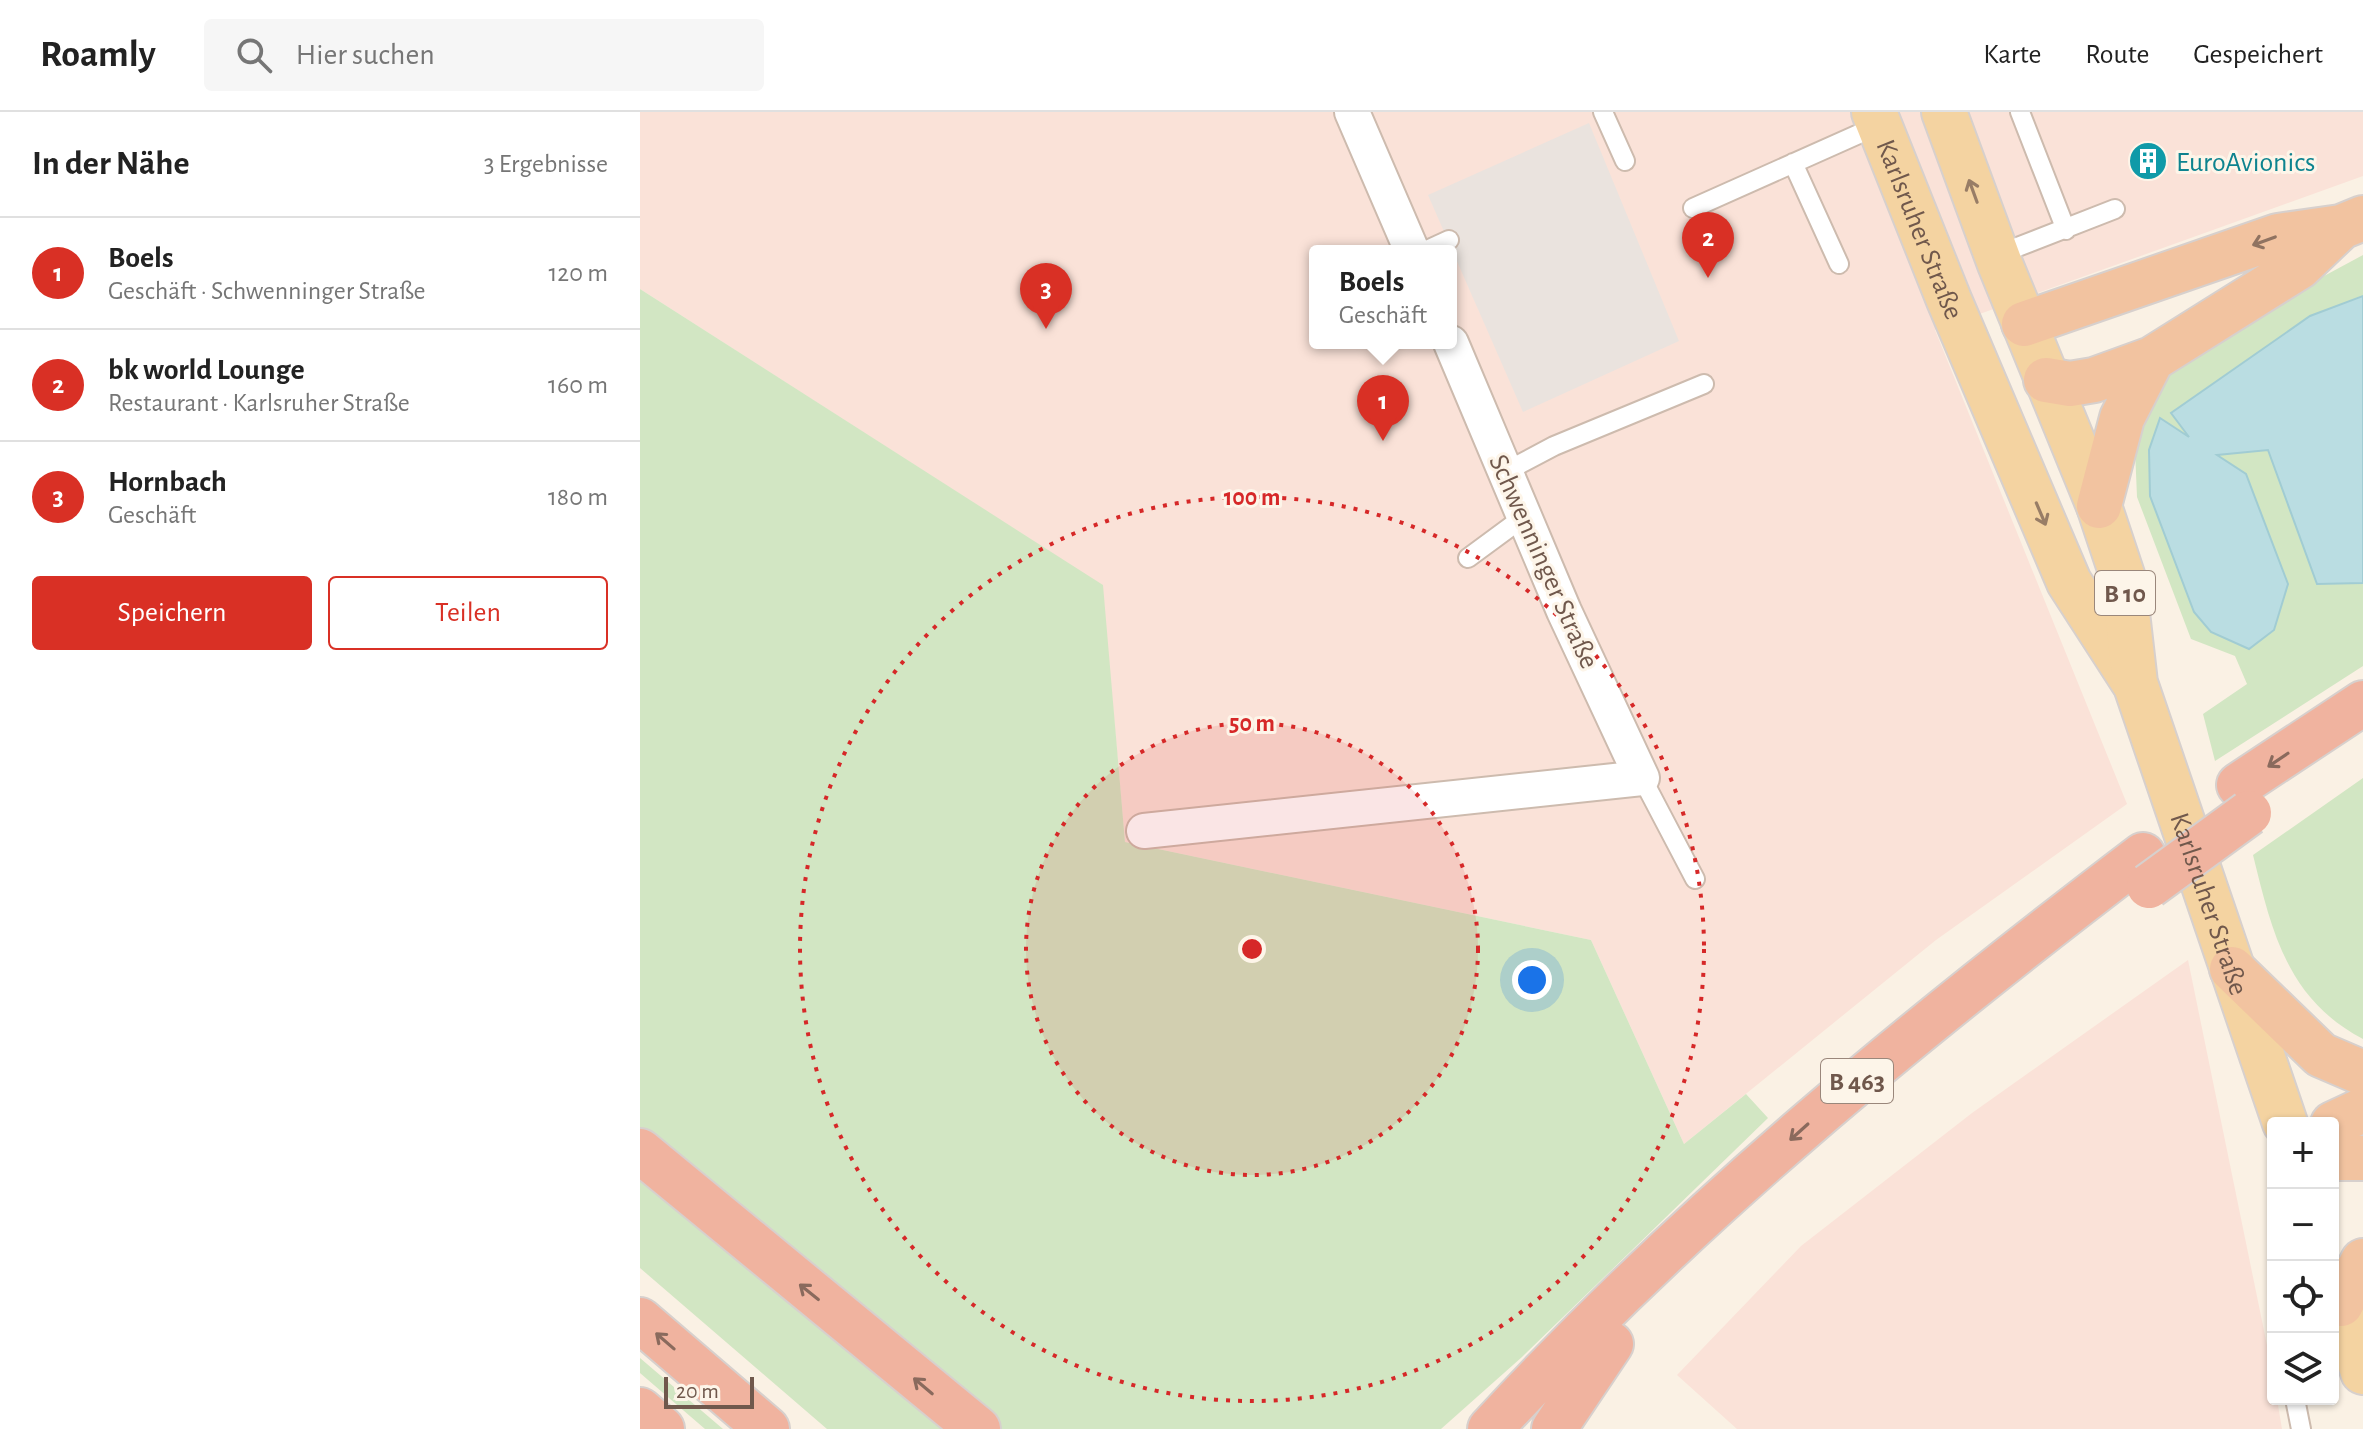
<!DOCTYPE html>
<html lang="de">
<meta charset="utf-8">
<style>
:root{--surface:#fff;--page:#f6f6f6;--text:#222;--muted:#767676;--line:#e0e0e0;--accent:#d93025}
body{margin:0;font-family:"Alegreya Sans",sans-serif;background:var(--page);color:var(--text)}
.controls{position:absolute;right:24px;bottom:24px;display:grid;overflow:hidden;border-radius:8px;box-shadow:0 2px 6px #0004}
.controls button{width:72px;height:72px;display:grid;place-items:center;padding:0;border:0;border-bottom:2px solid var(--line);background:var(--surface);color:var(--text);font:40px sans-serif}
.scale{position:absolute;left:24px;bottom:20px;width:90px;box-sizing:border-box;padding-left:8px;border:4px solid #70584c;border-top:0;font-size:22px;line-height:28px;white-space:nowrap;color:#70584c;-webkit-text-stroke:6px #fdf5e9;paint-order:stroke}
.you{position:absolute;left:892px;top:868px;width:28px;height:28px;margin:-20px;border:6px solid #fff;border-radius:50%;background:#1a73e8;box-shadow:0 0 0 12px #1a73e833}
.badge{display:grid;place-items:center;width:52px;height:52px;border-radius:50%;background:var(--accent);color:#fff;font-size:26px;font-weight:700}
.pin{position:absolute;translate:-50% -66px;filter:drop-shadow(0 2px 4px #0008)}
.pin::after{content:'';position:absolute;top:42px;width:28px;height:24px;background:inherit;clip-path:polygon(0 0,100% 0,50% 100%)}
.popup{position:absolute;left:669px;top:133px;width:148px;height:104px;box-sizing:border-box;display:grid;place-content:center;border-radius:8px;background:var(--surface);filter:drop-shadow(0 2px 6px #0005);font-size:26px;white-space:nowrap;color:var(--muted)}
.popup b{font-size:30px;color:var(--text)}
.popup::after{content:'';position:absolute;left:50%;top:100%;margin-left:-16px;border:16px solid transparent;border-top-color:var(--surface)}
.list{margin:0;padding:0;list-style:none}
h2{display:flex;justify-content:space-between;align-items:center;height:104px;margin:0;padding:0 32px;font-size:34px}
h2 small{font-size:26px;font-weight:400;color:var(--muted)}
.list li{display:grid;grid-template-columns:52px 1fr auto;gap:24px;align-items:center;box-sizing:border-box;height:112px;padding:0 32px;border-top:2px solid var(--line)}
.list b{display:block;font-size:30px;white-space:nowrap}
.list p{margin:0;font-size:26px;white-space:nowrap;color:var(--muted)}
.list em{font-size:26px;font-style:normal;color:var(--muted)}
.actions{display:flex;gap:16px;padding:24px 32px}
.actions a{flex:1;padding:18px 0;border:2px solid var(--accent);border-radius:8px;text-align:center;font-size:28px;color:var(--accent)}
.actions .main{background:var(--accent);color:#fff}
.icon{flex:none;width:44px;height:44px;fill:none;stroke:currentColor;stroke-width:2;stroke-linecap:round;stroke-linejoin:round}
.map{position:relative;flex:none;width:1723px;height:1317px;overflow:hidden}
header{display:flex;align-items:center;gap:48px;box-sizing:border-box;height:112px;padding:0 40px;background:var(--surface);border-bottom:2px solid var(--line)}
header strong{font-size:38px}
nav{display:flex;gap:44px;margin-inline-start:auto;font-size:28px}
.search{width:560px;height:72px;background:var(--page);display:flex;align-items:center;gap:20px;box-sizing:border-box;padding:0 28px;border-radius:8px;color:var(--muted);font-size:30px}
main{display:flex}
aside{flex:1;background:var(--surface)}
.map>svg:first-child{display:block}
.commercial{fill:#fae2d8;fill-rule:evenodd}
.industrial{fill:#eae3de}
.green{fill:#d2e6c3}
.water{fill:#badde2;stroke:#a1ccd3;stroke-width:2}
.lines{fill:none;stroke-linecap:round;stroke-linejoin:round}
.service-casing{stroke:#cdbbae;stroke-width:22}
.minor-casing{stroke:#cdbbae;stroke-width:38}
.primary-casing{stroke:#d7d0cd;stroke-width:48}
.trunk-casing{stroke:#d7d0cd;stroke-width:48}
.motorway-casing{stroke:#d7d0cd;stroke-width:48}
.service{stroke:#fff;stroke-width:18}
.minor{stroke:#fff;stroke-width:34}
.primary{stroke:#f4d3a1;stroke-width:44}
.trunk{stroke:#f2c3a0;stroke-width:44}
.motorway{stroke:#f0b39f;stroke-width:44}
.motorway-bridge-casing{stroke:#d7d0cd;stroke-width:48;stroke-linecap:butt}
.motorway-bridge{stroke:#f0b39f;stroke-width:44}
.oneway{stroke:#987d66}
.oneway2{stroke:#907361}
.oneway3{stroke:#8a6a5d}
.ring{fill:none;stroke:#d62828;stroke-width:4;stroke-dasharray:4 8}
.labels{text-anchor:middle;stroke-width:6;stroke-linejoin:round;paint-order:stroke}
.shield{fill:#fdf5e9;stroke:#9a877b;stroke-width:2}
.shield-label{font-size:26px;font-weight:bold;fill:#70584c}
.culture-label{font-size:28px;fill:#0d838f;stroke:#fdf5e9;text-anchor:start}
.street-label{font-size:28px;fill:#70584c;stroke:#fdf5e9}
.centre{fill:#d62828;stroke:#fdf5e9;stroke-width:4}
.ring-label{font-size:24px;text-anchor:middle;font-weight:bold;fill:#d62828;stroke:#fdf5e9;stroke-width:6;stroke-linejoin:round;paint-order:stroke}
</style>
<header>
<strong>Roamly</strong>
<div class="search"><svg class="icon" aria-label="search" viewBox="0 0 24 24"><circle cx="10" cy="10" r="6"/><path d="M15 15l6 6"/></svg>Hier suchen</div>
<nav><a>Karte</a><a>Route</a><a>Gespeichert</a></nav>
</header>
<main>
<aside>
<h2>In der Nähe<small>3 Ergebnisse</small></h2>
<ul class="list">
<li><span class="badge">1</span><div><b>Boels</b><p>Geschäft · Schwenninger Straße</p></div><em>120 m</em></li>
<li><span class="badge">2</span><div><b>bk world Lounge</b><p>Restaurant · Karlsruher Straße</p></div><em>160 m</em></li>
<li><span class="badge">3</span><div><b>Hornbach</b><p>Geschäft</p></div><em>180 m</em></li>
</ul>
<div class="actions"><a class="main">Speichern</a><a>Teilen</a></div>
</aside>
<div class="map">
<svg width="1723" height="1317" viewBox="0 0 1723 1317">
<rect width="100%" height="100%" fill="#faf1e4"/>
<path class="commercial" d="M0,0H1723V64L1295,218L1487,692L1296,828L1044,1032L951,828L485,730L462,473L0,177ZM675,139H811V231H675Z
M1548,848L1629,1243L1633,1287H1637L1642,1317H1097L1037,1263L1161,1134L1332,1001Z"/>
<path class="industrial" d="M949,11L1039,229L883,300L788,83Z"/>
<path class="green" d="M1723,143V554L1575,649L1563,602L1607,572L1595,544L1551,527L1497,385L1495,337L1524,256L1556,233Z
M0,177L463,473L485,730L951,828L1044,1032L1106,982L1128,1006L882,1245L801,1317H359L0,1023Z
M1723,666V927C1647,887 1632,820 1613,743Z
M0,1059L312,1317H187L0,1156Z
M0,1246L83,1317H65L0,1261Z"/>
<path class="water" d="M1723,184V471L1677,472L1628,338L1577,343L1606,362L1648,472L1634,518L1609,537L1571,520L1554,500L1510,384L1509,338L1520,306L1549,325L1531,301L1670,204Z"/>
<g class="lines">
<g class="service-casing">
<path id="service" d="M963,0L985,49
M1380,0L1426,118
M1153,51L1199,152
M1053,96L1239,13
M785,139L809,128
M1357,143L1475,97
M865,360L914,334L1064,272
M828,446L885,404
M1002,666L1055,767
M1655,1287L1661,1317"/>
</g>
<g class="minor-casing">
<path id="minor" d="M712,0L772,139
M504,719L1002,666L924,499L811,231"/>
</g>
<g class="primary-casing">
<g id="primary">
<path id="s1" d="M1234,0L1309,188L1429,470L1493,569"/>
<path id="s2" d="M1304,0L1360,152L1459,394L1483,466L1495,571L1645,1011"/>
<path d="M1693,1167L1723,1260"/>
</g>
</g>
<g class="trunk-casing">
<path id="trunk" d="M1384,212L1638,124L1701,115L1723,106
M1406,268L1430,272L1454,268L1512,247L1659,155L1701,115
M1459,394L1482,306L1512,247
M1592,857L1681,943L1723,961
M1693,1012L1723,998
M1693,1046H1723
M1701,1192L1723,1149"/>
</g>
<g class="motorway-casing">
<path id="motorway" d="M1599,673L1723,591
M0,1039L338,1317
M0,1208L127,1317
M0,1298L22,1317
M850,1317C1047,1103 1272,919 1503,743
M914,1317L971,1232"/>
</g>
<use href="#service" class="service"/>
<use href="#minor" class="minor"/>
<use href="#primary" class="primary"/>
<use href="#trunk" class="trunk"/>
<use href="#motorway" class="motorway"/>
<g class="motorway-bridge-casing">
<path id="motorway-bridge" d="M1509,774L1609,701"/>
</g>
<use href="#motorway-bridge" class="motorway-bridge"/>
</g>
<defs><path id="oneway-shaft" d="M-6 0H5M1.5-3L5.5 0L1.5 3" fill="none" stroke-width="1.6" stroke-linecap="round" stroke-linejoin="round" transform="scale(2)"/></defs>
<g class="oneway">
<use href="#oneway-shaft" transform="translate(1333 79) rotate(-110)"/>
<use href="#oneway-shaft" transform="translate(1401 402) rotate(67)"/>
</g>
<use class="oneway2" href="#oneway-shaft" transform="translate(1624 129) rotate(160)"/>
<g class="oneway3">
<use href="#oneway-shaft" transform="translate(1638 648) rotate(146)"/>
<use href="#oneway-shaft" transform="translate(1159 1020) rotate(138)"/>
<use href="#oneway-shaft" transform="translate(169 1180) rotate(-141)"/>
<use href="#oneway-shaft" transform="translate(25 1229) rotate(-139)"/>
<use href="#oneway-shaft" transform="translate(283 1274) rotate(-140)"/>
</g>
<circle cx="612" cy="837" r="226" fill="#d62828" fill-opacity=".12"/>
<g class="ring">
<circle cx="612" cy="837" r="226"/>
<circle cx="612" cy="837" r="452"/>
</g>
<defs>
<g id="building-disc" transform="scale(2)"><circle r="9.5" fill="#0f9aa8" stroke="#fdf5e9"/><path d="M-4-6H4V6H1V3H-1V6H-4ZM-2.5-4.3h1.7v1.8h-1.7ZM.8-4.3h1.7v1.8H.8ZM-2.5-1h1.7V.8h-1.7ZM.8-1h1.7V.8H.8Z" fill="#fff"/></g>
</defs>
<g fill-rule="evenodd">
<use href="#building-disc" x="1508" y="49"/>
</g>
<g class="labels">
<g class="shield">
<rect x="1455" y="459" width="60" height="44" rx="6"/>
<rect x="1181" y="947" width="72" height="44" rx="6"/>
</g>
<g class="shield-label">
<text x="1485" y="490">B 10</text>
<text x="1217" y="978">B 463</text>
</g>
<g class="culture-label">
<text x="1536" y="59">EuroAvionics</text>
</g>
<g class="street-label">
<text dy="10" stroke="none"><textPath href="#s1" startOffset="126">Karlsruher Straße</textPath></text>
<text transform="translate(905 449) rotate(66)" y="10">Schwenninger Straße</text>
<text dy="10" stroke="none"><textPath href="#s2" startOffset="838">Karlsruher Straße</textPath></text>
</g>
</g>
<circle cx="612" cy="837" r="12" class="centre"/>
<g class="ring-label">
<text x="612" y="393">100 m</text>
<text x="612" y="619">50 m</text>
</g>
</svg>
<div class="controls">
<button>+</button>
<button>−</button>
<button><svg class="icon" aria-label="locate" viewBox="0 0 24 24"><circle cx="12" cy="12" r="6"/><path d="M12 2v4M12 18v4M2 12h4M18 12h4"/></svg></button>
<button><svg class="icon" aria-label="layers" viewBox="0 0 24 24"><path d="M12 4l9 5-9 5-9-5zM3 14l9 5 9-5"/></svg></button>
</div>
<div class="scale">20 m</div>
<div class="you"></div>
<div class="pin badge" style="left:743px;top:329px">1</div>
<div class="popup"><b>Boels</b>Geschäft</div>
<div class="pin badge" style="left:1068px;top:166px">2</div>
<div class="pin badge" style="left:406px;top:217px">3</div>
</div>
</main>
